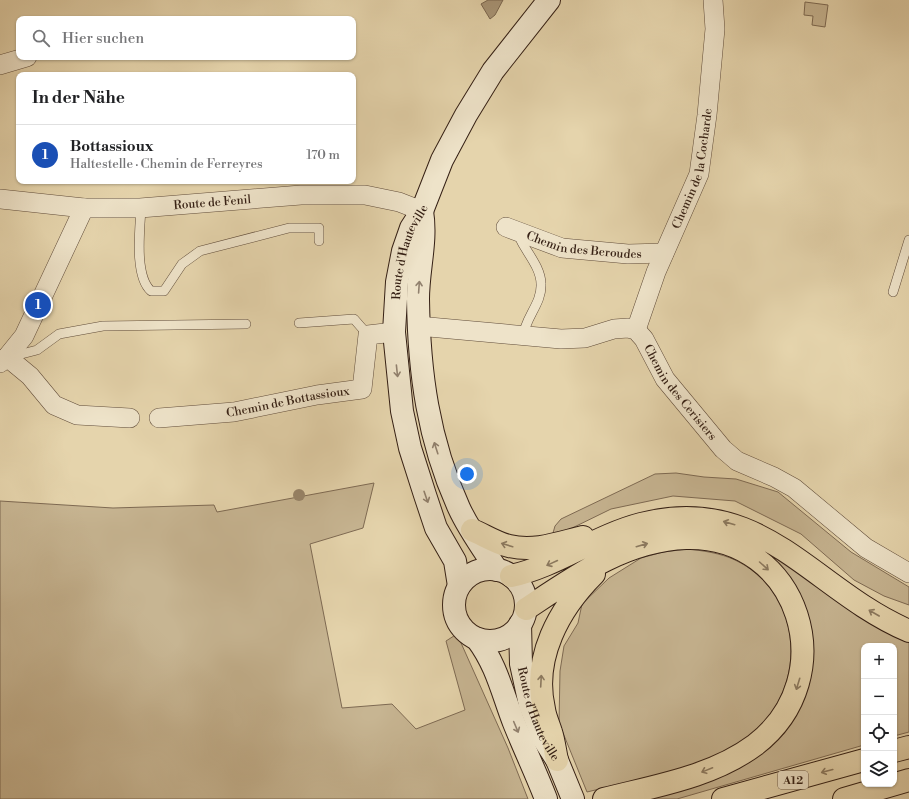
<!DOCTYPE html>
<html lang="de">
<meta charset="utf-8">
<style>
:root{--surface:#fff;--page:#f2f2f2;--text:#202124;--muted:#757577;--line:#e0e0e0;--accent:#d93025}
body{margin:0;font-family:"Libre Bodoni",serif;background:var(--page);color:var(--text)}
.controls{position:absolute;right:12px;bottom:12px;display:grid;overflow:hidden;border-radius:8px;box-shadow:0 1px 3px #0004}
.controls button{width:36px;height:36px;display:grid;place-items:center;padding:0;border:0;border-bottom:1px solid var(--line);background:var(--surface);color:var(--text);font:20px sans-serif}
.you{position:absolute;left:467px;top:474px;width:14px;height:14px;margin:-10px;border:3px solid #fff;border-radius:50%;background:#1a73e8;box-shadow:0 0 0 6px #1a73e833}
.badge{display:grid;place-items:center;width:26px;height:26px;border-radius:50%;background:var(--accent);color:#fff;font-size:13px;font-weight:700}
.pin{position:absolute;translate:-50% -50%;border:2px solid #fff;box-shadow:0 1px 4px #0006}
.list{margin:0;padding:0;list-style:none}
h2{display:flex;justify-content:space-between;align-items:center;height:52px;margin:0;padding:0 16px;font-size:17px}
h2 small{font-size:13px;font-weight:400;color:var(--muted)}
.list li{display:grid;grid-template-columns:26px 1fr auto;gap:12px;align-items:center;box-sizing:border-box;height:60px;padding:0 16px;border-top:1px solid var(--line)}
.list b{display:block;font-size:15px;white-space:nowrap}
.list p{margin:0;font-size:13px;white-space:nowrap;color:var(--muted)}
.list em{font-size:13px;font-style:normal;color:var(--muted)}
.icon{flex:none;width:22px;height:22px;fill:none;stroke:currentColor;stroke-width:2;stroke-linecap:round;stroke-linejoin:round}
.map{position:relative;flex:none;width:909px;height:799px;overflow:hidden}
.search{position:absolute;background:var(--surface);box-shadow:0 1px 3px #0004;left:16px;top:16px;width:340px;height:44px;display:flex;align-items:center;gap:10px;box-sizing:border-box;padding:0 14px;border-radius:8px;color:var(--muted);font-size:15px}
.panel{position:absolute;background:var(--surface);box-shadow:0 1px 3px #0004;left:16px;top:72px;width:340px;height:112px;border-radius:8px}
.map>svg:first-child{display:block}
.green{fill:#c7b592;stroke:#7e6a53}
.water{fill:#a99678;stroke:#7a6650}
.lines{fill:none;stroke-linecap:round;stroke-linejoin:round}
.lane-casing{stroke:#604c3a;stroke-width:10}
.street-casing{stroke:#604c3a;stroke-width:20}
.secondary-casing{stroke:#341f14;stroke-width:24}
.highway-casing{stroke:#341f14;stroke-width:24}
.lane{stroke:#eee3c9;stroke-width:9}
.street{stroke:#eee3c9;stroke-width:19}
.secondary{stroke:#eee3c9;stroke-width:22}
.highway{stroke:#e5d4ac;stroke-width:22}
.tree{fill:#98856a}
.oneway{stroke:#91816e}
.oneway2{stroke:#8c7a60}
.labels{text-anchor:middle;stroke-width:3.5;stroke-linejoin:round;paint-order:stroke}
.shield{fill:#eee3c9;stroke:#6c5a4a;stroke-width:1}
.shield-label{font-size:11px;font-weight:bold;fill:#341f14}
.street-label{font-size:12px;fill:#341f14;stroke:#eee3c9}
</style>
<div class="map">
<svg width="909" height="799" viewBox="0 0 909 799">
<rect width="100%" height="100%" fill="#e5d4ac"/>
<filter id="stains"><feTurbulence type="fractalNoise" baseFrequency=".005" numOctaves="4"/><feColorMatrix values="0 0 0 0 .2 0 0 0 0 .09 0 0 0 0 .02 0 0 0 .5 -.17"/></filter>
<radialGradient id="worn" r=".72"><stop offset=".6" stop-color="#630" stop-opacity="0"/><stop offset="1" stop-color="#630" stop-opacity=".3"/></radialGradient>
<path class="green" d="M805,2L828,5L825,27L812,25L813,16L804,15Z
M676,473L704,477L736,479L778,492L851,552L909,587V605L884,596L854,580L801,534L735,501L673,496L611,509L566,531L553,533L555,526L561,519L655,474Z
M374,483L363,528L310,544L342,708L392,704L416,729L465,710L446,641L457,634L508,748L528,799H0V501L113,508L214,505L217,512Z
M738,533L909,639V732L894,736V646H864V745L677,799H651L759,751L811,636Z
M688,549C704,551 720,553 735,560C800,591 809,678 759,727C717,768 643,778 587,792L559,723L560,671L564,646L578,623L582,604L609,578L641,558L663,552Z"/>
<path class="water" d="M488,0H503L495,15L490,19L481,4Z"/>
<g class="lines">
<g class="lane-casing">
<path id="lane" d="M141,208C140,229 134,276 151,291H164L182,264L200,251L289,228H319V241
M519,233C519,245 541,264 541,284C542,304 525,317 523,337
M893,292L909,240
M299,323L354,319L368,335
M10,357L37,350L59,334L103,326L246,324"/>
</g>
<g class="street-casing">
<g id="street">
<path d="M0,65L27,57"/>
<path id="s1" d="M0,199L84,208H140L301,195H365L399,202L422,211"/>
<path id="s2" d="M506,227L562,248L628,254L664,253"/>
<path id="s3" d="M418,326L561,339L585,338L614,329L628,328L636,330L644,339L665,379L723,449L737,461L774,477L794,488L866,548L909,573"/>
<path id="s4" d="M636,330L656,272L699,174L707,115L715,29L713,0"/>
<path d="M7,357L30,376L54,405L77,415L130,418"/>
<path d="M0,363L7,357L24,336L84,208"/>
<path id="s5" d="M159,418L234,412L317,395L362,389L368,335L394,332"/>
</g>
</g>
<g class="secondary-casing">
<g id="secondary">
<path d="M422,211C427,241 418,269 418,299C419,372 428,440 459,508C469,530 484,550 497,570"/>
<circle cx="490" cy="605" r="36"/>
<path id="s6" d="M459,586L455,561L436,528L425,495L410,448L402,411L394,332L397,282L403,251L411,228L422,211L442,160L466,115L493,71L549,0"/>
<path id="s7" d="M520,624L521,664L530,705L543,738L557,760L573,799"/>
<path d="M477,639C497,666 502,692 514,723C524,748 536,773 546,799"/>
</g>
</g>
<g class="highway-casing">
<path id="highway" d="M472,530C484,535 496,543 509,546C535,552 558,543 583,537
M511,576C557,566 595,536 641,524C763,493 811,589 909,631
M526,609C574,577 625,540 686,538C800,535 844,677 755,745C712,777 655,786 604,799
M894,751L909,747
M557,760C555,751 554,741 551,732C549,725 545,717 544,709C532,658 559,609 594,574
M723,799L864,760
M844,799L909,780"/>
</g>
<use href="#lane" class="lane"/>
<use href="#street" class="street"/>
<use href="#secondary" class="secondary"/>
<use href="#highway" class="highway"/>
</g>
<circle class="tree" cx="299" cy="495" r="6"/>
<defs><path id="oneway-shaft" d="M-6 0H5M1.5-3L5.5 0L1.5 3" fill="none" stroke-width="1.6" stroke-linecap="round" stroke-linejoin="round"/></defs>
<g class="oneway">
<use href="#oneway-shaft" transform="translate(419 287) rotate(-86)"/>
<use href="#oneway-shaft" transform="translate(397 371) rotate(84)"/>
<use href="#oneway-shaft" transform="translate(436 448) rotate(-108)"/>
<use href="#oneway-shaft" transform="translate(426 497) rotate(71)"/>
<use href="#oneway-shaft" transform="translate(516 727) rotate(67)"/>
</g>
<g class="oneway2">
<use href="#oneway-shaft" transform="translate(729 523) rotate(-164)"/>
<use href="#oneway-shaft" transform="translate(507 545) rotate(-163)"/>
<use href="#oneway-shaft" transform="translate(642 545) rotate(-16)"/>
<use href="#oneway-shaft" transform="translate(552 563) rotate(155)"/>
<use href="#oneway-shaft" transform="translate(764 566) rotate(42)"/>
<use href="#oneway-shaft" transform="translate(874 613) rotate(-150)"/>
<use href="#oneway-shaft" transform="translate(541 681) rotate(-87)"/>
<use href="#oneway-shaft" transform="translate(798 684) rotate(107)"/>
<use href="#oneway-shaft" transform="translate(707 770) rotate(158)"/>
<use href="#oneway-shaft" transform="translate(827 771) rotate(165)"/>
</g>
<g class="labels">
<rect class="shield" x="778" y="771" width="30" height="18" rx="3"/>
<g class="shield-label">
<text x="793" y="784">A12</text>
</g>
<g class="street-label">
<text dy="4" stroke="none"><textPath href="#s4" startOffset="172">Chemin de la Cocharde</textPath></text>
<text dy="4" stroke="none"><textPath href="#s1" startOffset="213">Route de Fenil</textPath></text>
<text dy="4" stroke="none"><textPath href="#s2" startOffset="81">Chemin des Beroudes</textPath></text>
<text dy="4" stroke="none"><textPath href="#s6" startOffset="347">Route d'Hauteville</textPath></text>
<text dy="4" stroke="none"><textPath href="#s3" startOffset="297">Chemin des Cerisiers</textPath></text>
<text dy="4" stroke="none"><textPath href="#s5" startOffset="130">Chemin de Bottassioux</textPath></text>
<text dy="4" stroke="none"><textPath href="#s7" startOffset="93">Route d'Hauteville</textPath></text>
</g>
</g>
<rect width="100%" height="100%" filter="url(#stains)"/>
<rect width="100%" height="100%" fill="url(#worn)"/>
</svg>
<div class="controls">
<button>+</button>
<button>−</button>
<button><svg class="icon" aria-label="locate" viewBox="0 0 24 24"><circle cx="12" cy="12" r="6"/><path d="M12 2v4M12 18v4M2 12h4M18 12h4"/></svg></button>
<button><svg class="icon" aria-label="layers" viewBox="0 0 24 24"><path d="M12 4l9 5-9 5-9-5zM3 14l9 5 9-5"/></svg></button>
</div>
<div class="you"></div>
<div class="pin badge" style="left:38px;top:305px;background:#1a4fb4">1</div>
<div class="search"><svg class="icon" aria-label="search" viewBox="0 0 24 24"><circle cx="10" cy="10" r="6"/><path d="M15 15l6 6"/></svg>Hier suchen</div>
<section class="panel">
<h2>In der Nähe<small></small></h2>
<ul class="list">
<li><span class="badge" style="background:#1a4fb4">1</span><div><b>Bottassioux</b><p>Haltestelle · Chemin de Ferreyres</p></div><em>170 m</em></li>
</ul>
</section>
</div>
